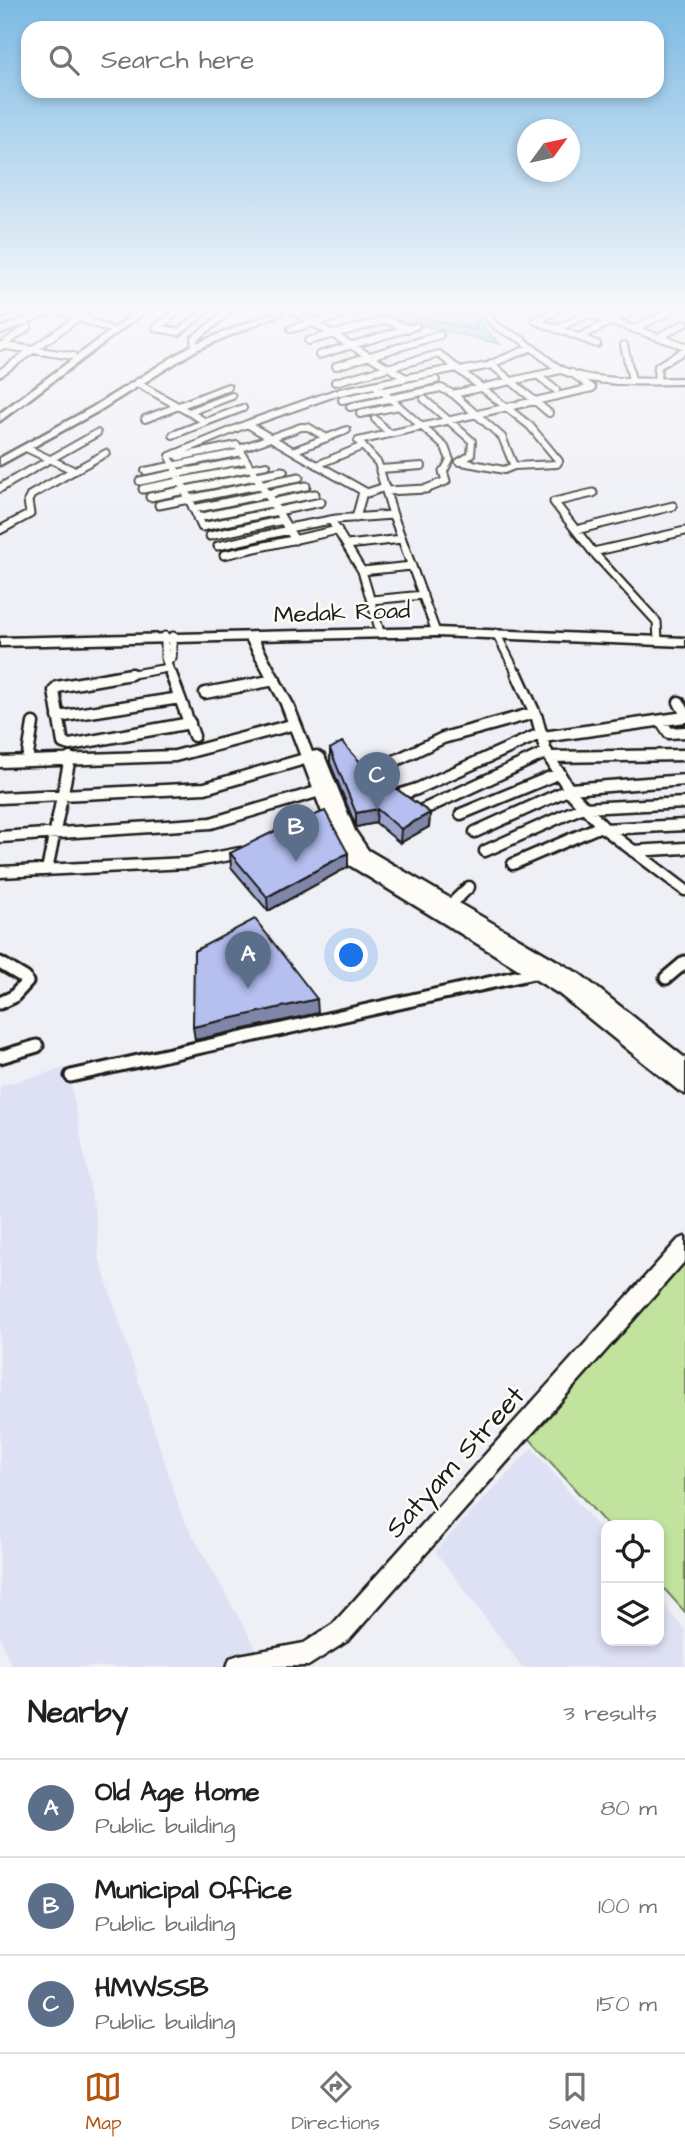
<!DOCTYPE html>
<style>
:root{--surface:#fff;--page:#f6f6f6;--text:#202124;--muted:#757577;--line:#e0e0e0;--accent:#b45309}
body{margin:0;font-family:"Architects Daughter",sans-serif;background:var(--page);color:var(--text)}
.controls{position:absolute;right:21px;bottom:21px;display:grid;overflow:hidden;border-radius:14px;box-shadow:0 4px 10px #0003}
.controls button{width:63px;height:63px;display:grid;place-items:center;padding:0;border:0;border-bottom:2px solid var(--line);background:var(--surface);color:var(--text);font:35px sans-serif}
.compass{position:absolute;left:517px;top:119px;width:63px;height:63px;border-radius:50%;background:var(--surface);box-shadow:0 4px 10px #0003;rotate:57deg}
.you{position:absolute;left:352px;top:956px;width:24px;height:24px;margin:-18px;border:5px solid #fff;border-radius:50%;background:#1a73e8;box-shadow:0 0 0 10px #1a73e833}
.badge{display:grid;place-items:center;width:46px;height:46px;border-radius:50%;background:var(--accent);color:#fff;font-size:23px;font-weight:700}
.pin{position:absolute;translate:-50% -58px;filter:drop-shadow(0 2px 4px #0008)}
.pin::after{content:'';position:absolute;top:37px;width:24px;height:21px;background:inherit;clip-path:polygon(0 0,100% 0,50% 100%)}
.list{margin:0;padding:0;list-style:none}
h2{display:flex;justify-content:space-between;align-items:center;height:91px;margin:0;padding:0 28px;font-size:30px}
h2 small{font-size:23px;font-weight:400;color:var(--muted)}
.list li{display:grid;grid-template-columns:46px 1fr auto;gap:21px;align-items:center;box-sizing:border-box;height:98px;padding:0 28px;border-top:2px solid var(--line)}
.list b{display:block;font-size:26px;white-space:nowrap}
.list p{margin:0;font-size:23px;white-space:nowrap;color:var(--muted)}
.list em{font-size:23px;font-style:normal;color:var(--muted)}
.icon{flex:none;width:38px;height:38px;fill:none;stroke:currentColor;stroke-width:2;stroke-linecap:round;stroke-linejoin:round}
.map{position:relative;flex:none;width:685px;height:1667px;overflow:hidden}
.search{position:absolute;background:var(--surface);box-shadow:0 4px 10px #0003;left:21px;right:21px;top:21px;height:77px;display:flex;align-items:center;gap:18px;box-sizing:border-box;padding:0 24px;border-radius:21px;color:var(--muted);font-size:26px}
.sheet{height:385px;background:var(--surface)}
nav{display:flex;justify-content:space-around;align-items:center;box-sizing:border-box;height:98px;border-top:2px solid var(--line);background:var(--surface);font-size:19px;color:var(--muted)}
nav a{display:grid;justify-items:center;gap:4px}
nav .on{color:var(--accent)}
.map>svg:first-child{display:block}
.built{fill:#dee1f4}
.green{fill:#c1e39d;stroke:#6e805c;stroke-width:2}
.water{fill:#7bc4db;stroke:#55818f;stroke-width:2}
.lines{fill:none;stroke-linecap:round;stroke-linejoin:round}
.shore{stroke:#425f68;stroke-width:2}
.street-far3-casing{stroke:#1c1c1c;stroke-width:10}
.street-far2-casing{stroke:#1c1c1c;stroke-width:11}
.street-far1-casing{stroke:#1c1c1c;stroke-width:15}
.street-casing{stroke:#1c1c1c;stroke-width:17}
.secondary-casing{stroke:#1c1c1c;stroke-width:5}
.primary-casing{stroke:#1c1c1c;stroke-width:5}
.street-far3{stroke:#fdfcf7;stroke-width:6}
.street-far2{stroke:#fdfcf7;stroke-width:7}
.street-far1{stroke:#fdfcf7;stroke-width:10}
.street{stroke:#fdfcf7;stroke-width:11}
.secondary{fill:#fdfcf7;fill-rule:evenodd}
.primary{fill:#fdfcf7;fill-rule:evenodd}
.wall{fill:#9ca4ce;stroke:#1c1c1c;stroke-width:2}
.shaded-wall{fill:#7f86a8;stroke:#1c1c1c;stroke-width:2}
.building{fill:#b5bff0;stroke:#1c1c1c;stroke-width:2}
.labels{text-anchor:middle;stroke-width:5;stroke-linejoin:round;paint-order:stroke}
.street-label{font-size:24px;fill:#1c1c1c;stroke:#fdfcf7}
.near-street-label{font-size:28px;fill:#1c1c1c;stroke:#fdfcf7}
</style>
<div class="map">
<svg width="685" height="1667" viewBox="0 0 685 1667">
<rect width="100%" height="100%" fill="#eff0f6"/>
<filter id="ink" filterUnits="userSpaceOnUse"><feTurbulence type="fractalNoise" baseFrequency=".0143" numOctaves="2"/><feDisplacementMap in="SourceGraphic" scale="14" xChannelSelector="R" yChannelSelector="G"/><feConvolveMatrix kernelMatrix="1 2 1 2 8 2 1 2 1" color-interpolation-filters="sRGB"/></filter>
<g filter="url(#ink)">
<path class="built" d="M68,1067L97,1225L99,1258L182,1516L256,1648L221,1667H11L0,1636V1086Z
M532,1448L606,1536V1641H659V1599L685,1630V1667H522L435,1551Z"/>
<path class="green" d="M685,1261V1612L659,1583V1525H607L529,1438Z"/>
<path class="water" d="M367,312H483L484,327L500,344Z"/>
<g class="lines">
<path class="shore" d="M400,312L474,330L477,327L476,312"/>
<g class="street-far3-casing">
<path id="street-far3" d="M62,312L110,329
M295,312L406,378L340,392
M487,312C492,329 505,330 519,338C534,347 546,362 562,370C594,385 650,381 685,381
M555,312L536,321L597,344
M583,312L685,346
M0,315L8,312
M156,328L179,332L203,312
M156,328L177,312
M291,329L354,312
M556,329L590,313
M634,329L669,312
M0,331L47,312
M579,337L631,312
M659,337L685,323
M308,341L387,320L408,329
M0,345L73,356
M624,345L632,380
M0,347L28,327
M195,347L194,339L228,312
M530,348L491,364L549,413
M319,355L416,326
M336,366L440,335
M460,371L492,365
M0,373L86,312
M537,375L556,390
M406,378L457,368
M657,381L658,366L685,350
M335,382L439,354L530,426L559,461L557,464L514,466
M137,383L206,422L243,408
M375,385L445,447L450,460L443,473
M424,399L472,441L471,455L459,462
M342,400L436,380
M350,407L441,388L453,394
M189,412L232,396
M360,414L399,406
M145,419L228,387
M375,419L390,434
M247,424L335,393
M173,435L206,422
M26,448L75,471
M239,449L301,427H308L327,438
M293,451L347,430
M178,457L237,445L254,473
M170,459V456L247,424L331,473
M170,459L177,473
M462,462L504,470L514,466L502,437L453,394L561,370
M317,465L363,446
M380,469L422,466
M145,471L242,452
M26,473L97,433
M70,473L106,453
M180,473L246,460
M225,473L267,465
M273,473L284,471
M381,473L378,463L358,441L592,388L572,373"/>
</g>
<g class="street-far2-casing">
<path id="street-far2" d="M176,471L202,527L321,502
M253,471L295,540
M328,471L367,493L385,487
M380,471L393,515L436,632
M140,481L189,471
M0,488L29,471
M143,489L234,471
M386,491L426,489L446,481L443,471
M593,493L554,502L593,552
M150,497L282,471
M159,505L299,477
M193,509L306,486
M197,518L315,494
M356,518L363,492
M331,520L362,571L380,632
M288,528L336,519L393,515
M0,530L30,514L28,501L31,495L73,471
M576,530L673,506
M210,536L283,520
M347,545L402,539
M218,546L289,530
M224,555L338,530
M362,571L412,566
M372,600L423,595
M496,633L518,676
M165,636V658L172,676
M658,640L657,622L593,552L685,531
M167,661L172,658L173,636
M121,676L168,668"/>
</g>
<g class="street-far1-casing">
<path id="street-far1" d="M131,674L57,687L54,691L63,743L70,745L190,723
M171,674L194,736
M517,674L537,718L546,752L572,794L606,830L685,890
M205,693L275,680
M679,702L685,713
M58,717L180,698
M661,721L669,733L685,732
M543,737L685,717
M550,757L685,755
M27,761L33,723
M0,762L175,756L295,724
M367,774L443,738L534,713
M395,796L417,789L542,733
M0,798L205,788L308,758
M584,808L685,803
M418,812L547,752
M461,814L560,773
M604,829L685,825
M475,832L570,789L685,780
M0,837L211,823L320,791
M485,851L583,807
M633,851L685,848
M513,864L601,826
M47,870L70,758
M0,872L187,863L240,853
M449,906L469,887"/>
</g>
<g class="street-casing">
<path id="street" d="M0,963L25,978L27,982L13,997L0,1003
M666,978L685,962
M0,1057L37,1046
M71,1076L538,972"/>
</g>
<g class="secondary-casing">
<path id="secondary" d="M275,312H285L198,349L97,412L0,465V458L91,408L192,345Z
M251,634L257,637L293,704L312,752L317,751L324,755L355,831L368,850L581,975L685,1058V1094L679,1091L559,994L349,865L323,815L281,704L245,637Z
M685,1237V1261L349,1640L308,1666L227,1667L230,1658L239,1655L304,1643L333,1624L678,1240Z"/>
</g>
<g class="primary-casing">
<path id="primary" d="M136,312H145L0,421V413Z
M436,628L685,638V646L436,636L0,646V638Z"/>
</g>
<use href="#street-far3" class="street-far3"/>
<use href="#street-far2" class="street-far2"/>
<use href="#street-far1" class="street-far1"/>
<use href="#street" class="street"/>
<use href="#secondary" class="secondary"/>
<use href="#primary" class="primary"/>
</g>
<path class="wall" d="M330,749L363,765L430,813L429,827L400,843L376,823L356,827L330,763Z
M230,853H348V867L268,911L231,867Z"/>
<path class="shaded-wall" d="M377,809L376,823L356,827V813Z
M430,813L429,827L400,843L401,829Z
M348,853V867L268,911L267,897Z
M317,999L318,1013L195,1040L193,1027Z"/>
<path class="building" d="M342,742L363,765L430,813L401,829L377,809L356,813L330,749Z
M325,811L348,853L267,897L230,853L275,831Z
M255,919L317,999L193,1027L194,951Z"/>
</g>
<linearGradient id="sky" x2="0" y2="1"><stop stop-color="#7cbae3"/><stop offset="0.57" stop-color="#f8f8fb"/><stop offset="1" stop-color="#f8f8fb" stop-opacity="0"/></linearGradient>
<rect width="685" height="545" fill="url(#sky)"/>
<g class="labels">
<g class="street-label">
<text transform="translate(342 612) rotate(-2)" y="8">Medak Road</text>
</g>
<g class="near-street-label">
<text transform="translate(454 1461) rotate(-48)" y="10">Satyam Street</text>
</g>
</g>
</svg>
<div class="controls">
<button><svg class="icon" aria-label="locate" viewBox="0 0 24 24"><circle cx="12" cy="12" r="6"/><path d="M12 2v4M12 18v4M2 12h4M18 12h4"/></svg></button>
<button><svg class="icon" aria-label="layers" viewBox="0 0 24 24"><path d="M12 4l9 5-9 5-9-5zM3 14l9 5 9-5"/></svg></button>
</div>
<svg class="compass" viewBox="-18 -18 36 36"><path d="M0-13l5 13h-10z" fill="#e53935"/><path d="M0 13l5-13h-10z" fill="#757577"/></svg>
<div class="you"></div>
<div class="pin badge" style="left:248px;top:989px;background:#5c6f8a">A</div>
<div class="pin badge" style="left:296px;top:862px;background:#5c6f8a">B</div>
<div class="pin badge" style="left:377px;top:810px;background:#5c6f8a">C</div>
<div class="search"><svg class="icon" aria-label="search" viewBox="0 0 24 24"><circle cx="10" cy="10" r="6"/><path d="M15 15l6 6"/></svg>Search here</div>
</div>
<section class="sheet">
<h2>Nearby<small>3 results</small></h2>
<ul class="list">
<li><span class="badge" style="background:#5c6f8a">A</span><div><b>Old Age Home</b><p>Public building</p></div><em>80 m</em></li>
<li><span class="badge" style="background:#5c6f8a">B</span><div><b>Municipal Office</b><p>Public building</p></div><em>100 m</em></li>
<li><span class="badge" style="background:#5c6f8a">C</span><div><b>HMWSSB</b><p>Public building</p></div><em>150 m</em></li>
</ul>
</section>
<nav>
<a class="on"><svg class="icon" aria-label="map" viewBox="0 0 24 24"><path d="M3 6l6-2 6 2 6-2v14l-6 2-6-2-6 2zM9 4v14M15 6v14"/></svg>Map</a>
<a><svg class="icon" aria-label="directions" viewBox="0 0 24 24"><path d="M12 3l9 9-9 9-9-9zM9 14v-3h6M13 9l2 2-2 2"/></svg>Directions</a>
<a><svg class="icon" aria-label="saved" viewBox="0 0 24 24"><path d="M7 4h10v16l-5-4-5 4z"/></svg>Saved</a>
</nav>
